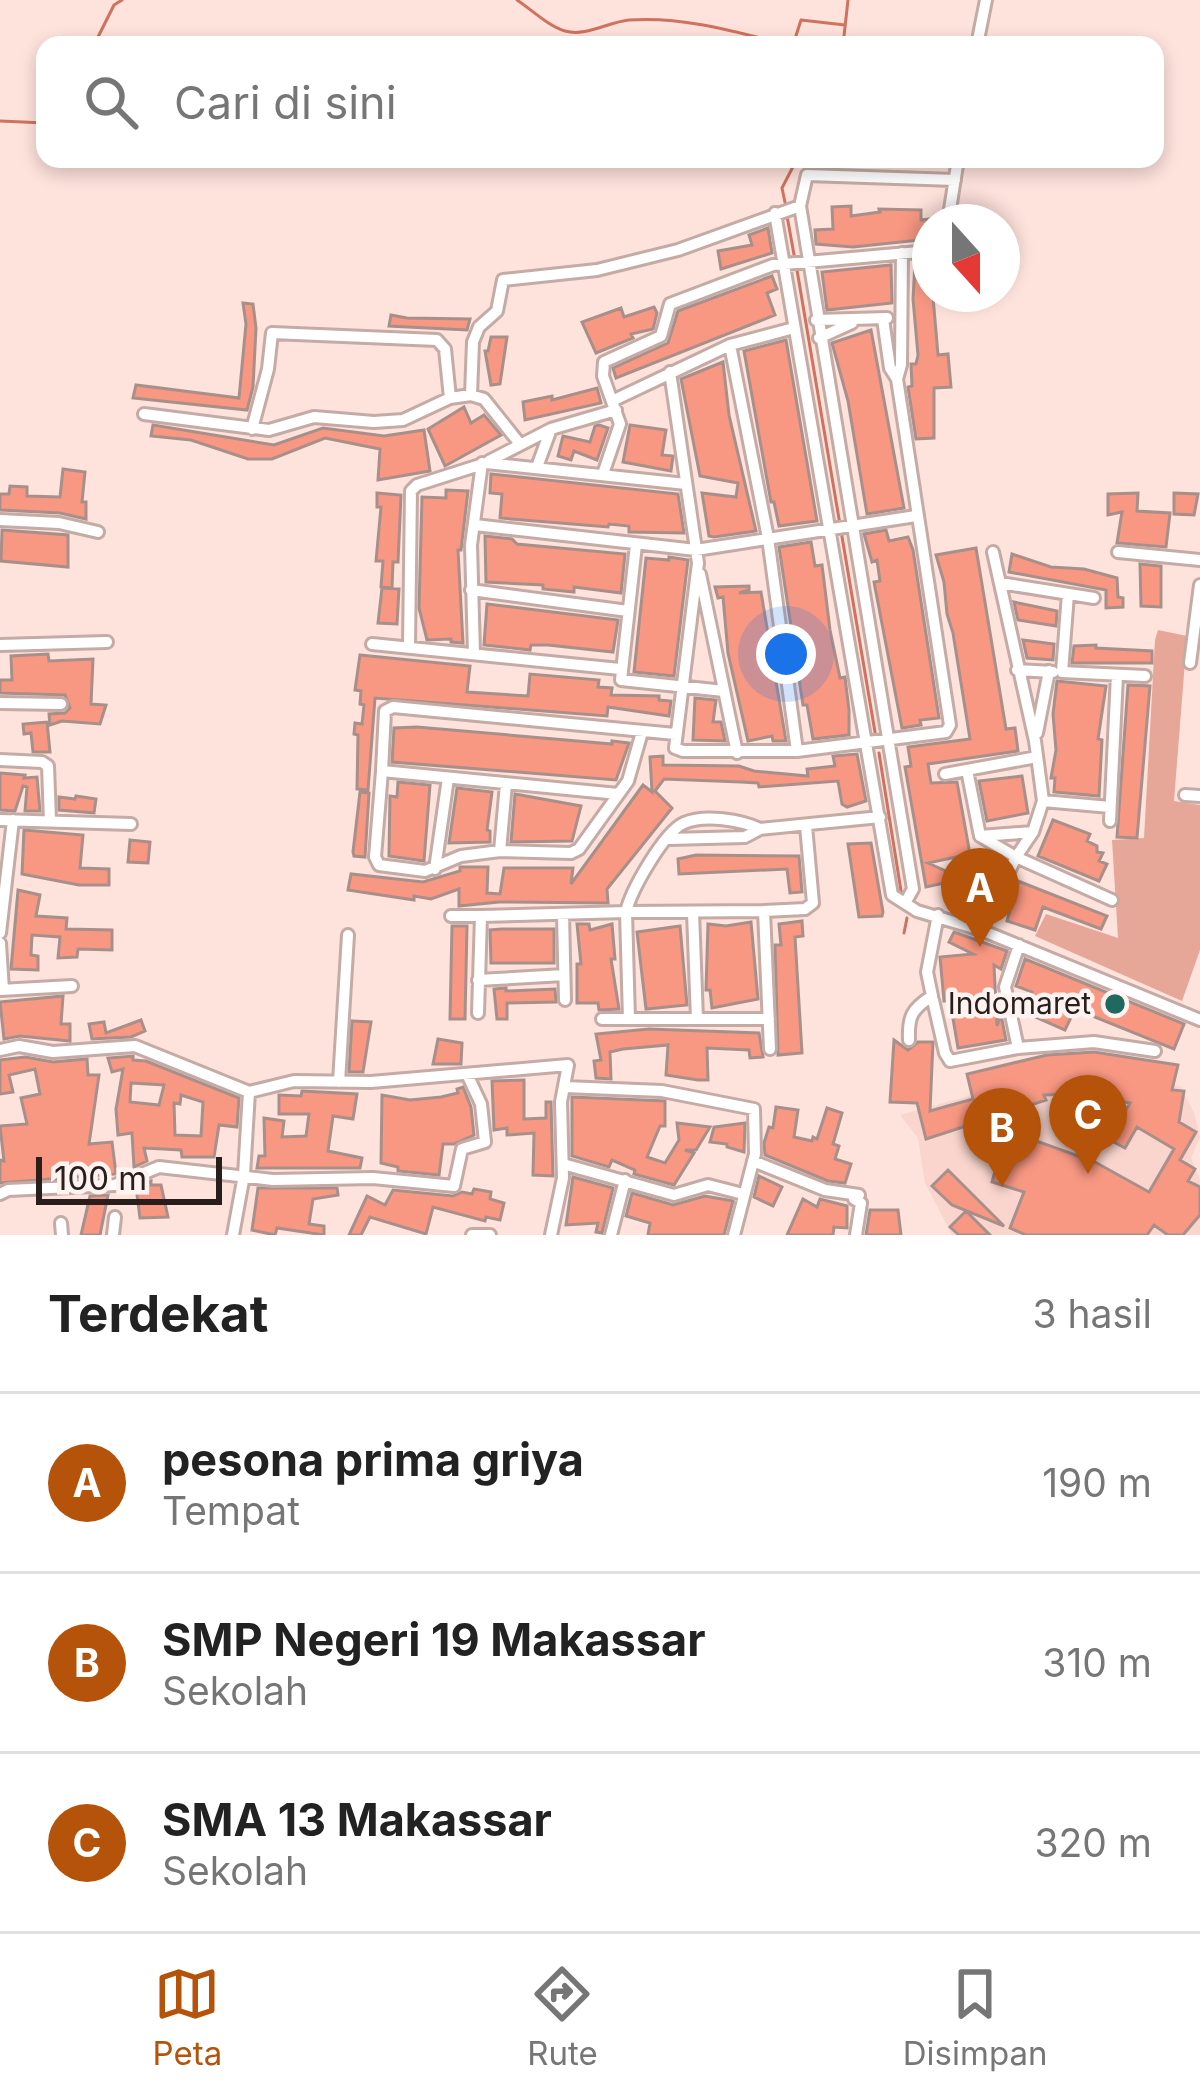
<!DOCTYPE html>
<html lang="id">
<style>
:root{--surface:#fff;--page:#f6f6f6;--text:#222;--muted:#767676;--line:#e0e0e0;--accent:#b45309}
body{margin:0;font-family:Inter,sans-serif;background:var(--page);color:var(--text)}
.compass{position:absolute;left:912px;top:204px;width:108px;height:108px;border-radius:50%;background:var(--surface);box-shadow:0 6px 18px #0003;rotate:159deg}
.scale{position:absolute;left:36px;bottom:30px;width:186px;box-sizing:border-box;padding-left:12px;border:6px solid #281f1c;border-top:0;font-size:33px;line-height:42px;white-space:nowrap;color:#281f1c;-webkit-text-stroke:9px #fff3f1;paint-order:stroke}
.you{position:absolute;left:786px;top:654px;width:42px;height:42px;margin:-30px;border:9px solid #fff;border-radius:50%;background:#1a73e8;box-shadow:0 0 0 18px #1a73e833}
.badge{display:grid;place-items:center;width:78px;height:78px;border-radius:50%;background:var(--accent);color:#fff;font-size:39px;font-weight:700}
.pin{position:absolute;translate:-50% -99px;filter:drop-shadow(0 3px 6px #0008)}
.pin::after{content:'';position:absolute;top:63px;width:42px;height:36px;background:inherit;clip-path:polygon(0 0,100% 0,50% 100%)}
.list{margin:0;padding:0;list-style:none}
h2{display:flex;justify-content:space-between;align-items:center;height:156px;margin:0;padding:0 48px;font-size:51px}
h2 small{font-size:39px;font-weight:400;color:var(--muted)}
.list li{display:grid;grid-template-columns:78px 1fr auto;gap:36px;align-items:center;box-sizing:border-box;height:180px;padding:0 48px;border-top:3px solid var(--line)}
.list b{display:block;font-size:45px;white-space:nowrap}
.list p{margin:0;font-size:39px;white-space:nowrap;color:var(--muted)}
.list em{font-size:39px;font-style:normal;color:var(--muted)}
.icon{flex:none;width:66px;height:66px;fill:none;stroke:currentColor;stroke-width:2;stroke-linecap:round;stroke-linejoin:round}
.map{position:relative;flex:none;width:1200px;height:1235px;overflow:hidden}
.search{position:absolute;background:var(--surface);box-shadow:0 6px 18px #0003;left:36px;right:36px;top:36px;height:132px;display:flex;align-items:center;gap:30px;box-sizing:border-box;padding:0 42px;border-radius:24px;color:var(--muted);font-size:45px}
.sheet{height:696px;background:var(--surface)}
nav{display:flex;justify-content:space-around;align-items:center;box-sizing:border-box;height:168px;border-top:3px solid var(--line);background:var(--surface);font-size:33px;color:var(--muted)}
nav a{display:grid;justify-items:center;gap:6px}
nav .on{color:var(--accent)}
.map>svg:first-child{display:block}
.built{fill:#f9d5cd}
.green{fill:#e6a799}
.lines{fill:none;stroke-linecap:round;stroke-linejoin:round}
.stream{stroke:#cf725f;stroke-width:3}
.building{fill:#f89883;stroke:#a98f8a;stroke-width:3;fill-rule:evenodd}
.street-casing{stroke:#c5aba5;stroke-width:16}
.street{stroke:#fff;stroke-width:10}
.poi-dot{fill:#20695f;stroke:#fff3f1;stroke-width:4.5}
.labels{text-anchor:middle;stroke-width:9;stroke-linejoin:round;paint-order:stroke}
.poi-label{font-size:30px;fill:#281f1c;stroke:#fff3f1;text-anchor:end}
</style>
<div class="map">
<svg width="1200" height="1235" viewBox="0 0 1200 1235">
<rect width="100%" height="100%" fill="#fee2dc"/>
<path class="built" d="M1091,1074L1180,1086L1194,1113L1200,1137L1191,1158L1200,1180V1235H952L925,1183L918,1138L900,1115L1039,1077Z"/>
<path class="green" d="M1158,630L1187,636L1174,801L1200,805V950L1182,1001L1035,936L1046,914L1118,938L1112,840L1144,838L1155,640Z"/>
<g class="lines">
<path class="stream" d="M517,0C532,10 548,26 565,31C586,37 608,22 629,20C683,16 737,32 788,45
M94,45L114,5L122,0
M793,45L801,20L845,25
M843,45L848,0
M0,121L45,123
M786,207L782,188L797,159
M787,216L795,260
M797,270L876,738
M879,753L902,897
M904,933L907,918"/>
</g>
<path class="building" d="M851,206V216L880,212L879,209L921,210V220L930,219V239L853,247L816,244L815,230L833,229L832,207Z
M768,228L772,253L721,269L718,251L752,245L749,235Z
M930,262L938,355L948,354L951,387L934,388V438L916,439L908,387L912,386L911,364H916L918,355L913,299L915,263Z
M891,265L892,303L827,310L822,272Z
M772,276L777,289L767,293L775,315L616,378L613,368L668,343L678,311Z
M243,303L253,304L256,328L253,387L247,410L133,398L136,385L239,398L246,324Z
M654,307L657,313L653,329L631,334L633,338L596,353L582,322L621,308L624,317Z
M391,315L407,318L470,319L467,330L389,326Z
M871,330L904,508L867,514L848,401L832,343Z
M491,337H507L500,384L491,385L485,351H488Z
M786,340L817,521L779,526L774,502H771L744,351Z
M723,362L729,415L756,531L714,537L709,536L702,493L736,497L738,483L700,476L681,379Z
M597,388L601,403L525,420L523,402L552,396V400Z
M464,407L471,423L484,415L501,435L445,466L428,429Z
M153,425L274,445L323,428L384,436L424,430L430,471L378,480L380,449L325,438L272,459H248L191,440L151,436Z
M599,425L608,428L597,460L574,451L571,460L558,456L563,436L590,442L595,426Z
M630,425L666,430L662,455L673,456L671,471L623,462Z
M63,469L85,472L82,502H86V519L60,513L0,510V494H9L10,486L27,487V496L60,497Z
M491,474L678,494L684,533L629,532V526L609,524L608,527L500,518L502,494L490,493Z
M446,490L468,491L461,550H458L463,643L451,642V639L427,640L419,608L422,497L446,498Z
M377,493L401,495L398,562H393L392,588L381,587L383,561H376L381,507H377Z
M1138,493L1137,511L1170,513L1166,547L1117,543L1122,512L1108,515V494Z
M1174,493L1198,494L1194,515L1174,514Z
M2,530L68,535V567L1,561Z
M886,530L889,541L908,537L913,550L939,718L920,720L921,725L902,728L874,582L880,581L877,560L872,562L864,534Z
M485,536L512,539L517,544L625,554L621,593L574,587V592L543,589V585L486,582Z
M811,542L815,566L822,565L830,630L840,678L845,677L849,710V735L813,739L807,705H803L779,547Z
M976,548L1006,729L1015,728L1018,751L928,764L931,783L957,782L970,854L928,863L964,879L971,858L993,870L980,909L947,894L954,881L926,887L905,767L911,766L908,747L970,739L953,633L947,614L944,582L936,555Z
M1012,554L1051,567L1084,569L1117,578L1118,597L1123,598V607L1106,608V590L1009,572Z
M669,557L688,560L674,676L634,672L646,558L669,560Z
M1140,564L1161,566V607L1141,606Z
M749,586V590L739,593L761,592L786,741H773L772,736L748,741L728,653L723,597L718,598L715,587Z
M382,588L399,589L397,624L378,623Z
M1014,602L1057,611L1056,626L1018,620Z
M487,604L618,620L613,652L548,645H531L530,650L484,645Z
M1023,640L1054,644L1053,660L1027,658Z
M1096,645V648L1152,651V663H1072L1074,646Z
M48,654L49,661L93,659L91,704L106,705L100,724L62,721L50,725L49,714L65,713L70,708L65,695L0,693V680H12L11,656Z
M360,655L470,666L467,692L528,696L530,674L599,680L598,687L612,688L611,695L659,696V700L671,701L669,716L608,707L607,716L375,698L368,790L357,789L358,735L354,734L355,723L362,724L364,705L360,704L361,691L355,690Z
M1057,681L1106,686L1098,739L1102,740L1099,796L1054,792L1055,778H1051L1056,750L1053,714Z
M1128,685L1150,686L1137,838L1117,837Z
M695,698L716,700L713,722H721L725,741L693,740Z
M47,722L50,752H33L31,733L24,734L23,724Z
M417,727L612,744V741L629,743L616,780L392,762L394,728Z
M857,754L866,801L847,807L842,804L838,781L759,787L758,783L741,782L664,779L655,791L672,808L607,889L608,903L499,902L459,906V889L431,899L414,896V900L348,890L351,874L423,882L460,871V867H488L487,893L500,894L504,868H573L571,884L643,785L652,792L650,757L663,756V765L739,766L754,771L808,776L807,769L835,766L833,756Z
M0,773L25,775L24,778L37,777L40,811H25L27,787L23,786L15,811L0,810Z
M1022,776L1028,813L987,821L979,781Z
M398,782L430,785L424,861L389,856L390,796L397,797Z
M457,788L492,792L487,830L490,831V842L449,843Z
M360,792L369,793L365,857L354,856L353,852Z
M515,794L581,806L572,841L511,842Z
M76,796L96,799L94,813L59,810V797L75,799Z
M1053,820L1090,834L1087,841L1097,846V852L1103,853L1099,861L1107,864L1099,881L1038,856Z
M24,830L83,835L80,868L109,869V885H79L22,874Z
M130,840L150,842L148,863L128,862Z
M871,843L883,912L882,916L859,917L848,844Z
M696,855L799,856L802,892L790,893L787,869L679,874L678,859Z
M1018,881L1107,916L1101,929L1043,907L1035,930L1007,921Z
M18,890L40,895L36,916L67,918L66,929L112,930V950L78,949L77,957L58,958L60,937L32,935L31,955L38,956V970L11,969Z
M802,921L803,936L795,937L802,1053L778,1055L775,945H781L779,924Z
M751,922L758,999L712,1008L710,990H706L708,924L726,926Z
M577,924H589L590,930L612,924L615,959H611L619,1009L599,1010L598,1003H577V964H581Z
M452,926H467L465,1019H450Z
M680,926L687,1005L646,1009L637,932Z
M502,929H554V963H491L490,930Z
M954,932L1007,951L1001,969L994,965L997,1026L1001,1015L1006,1040L958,1048L950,1001H944L940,957L973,954L949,942Z
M1025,959L1184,1024L1174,1049L1075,1009L1065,1030L1024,1012L1032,992L1016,986Z
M506,988V991L555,989L556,1002L507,1003V1019H497L494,989Z
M63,996L61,1024H70V1041L20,1036L4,1039L0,1002Z
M141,1020L145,1031L131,1037L92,1039L89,1024L104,1022L106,1033Z
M352,1021L371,1022L363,1072H349Z
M649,1029L759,1033L763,1057L750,1058L749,1050L707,1048L708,1080H698L666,1075L668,1045L623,1049L610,1052L611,1079L596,1078L594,1061L601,1060L596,1034Z
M438,1039L462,1043L461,1064H433Z
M894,1040L908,1050L918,1042H933L930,1111L973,1099L967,1074L1047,1055L1094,1052L1178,1065L1172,1090L1184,1091L1179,1122L1196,1132L1180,1160L1195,1169L1188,1181L1200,1187V1215L1183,1235H1168L1154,1225L1147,1235H1026L1010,1228L1024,1192L992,1182L1000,1153L983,1147L989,1124L1095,1162L1149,1192L1174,1149L1137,1127L1125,1148L1108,1139L1130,1103L1073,1094L1044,1095L1046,1100L926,1139L917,1103L890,1102Z
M133,1056V1060L146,1061L239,1098L237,1127L219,1125L214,1157H182L181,1150L144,1148L147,1161L134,1167L132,1133L118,1135L116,1109L123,1069L112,1072L108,1058ZM131,1083L164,1085L159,1105L130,1102ZM181,1095L203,1102L201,1136L175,1135L174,1103L180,1104Z
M25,1057L53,1062L87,1059L88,1075H99L89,1144L112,1142L116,1174L0,1183V1160L4,1161L0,1126L27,1124L21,1098L40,1094L35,1069L9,1075L13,1092L0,1094V1060Z
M524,1080V1119L546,1118V1102H551L553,1176L533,1175L534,1133L507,1135V1128L494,1130L492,1081Z
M463,1087L471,1107L474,1135L454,1144H443L439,1175L398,1171V1167L381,1163L382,1095L410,1100L441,1097L458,1093L457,1089Z
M302,1091L357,1094L353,1119L333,1116L328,1151L362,1158L360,1168H257L259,1156H265L264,1118L284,1121L282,1137L306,1136L309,1114H279V1095L301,1096Z
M572,1097L665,1101V1126H660L647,1157L665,1163L679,1140L677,1123L710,1127L696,1150H685L694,1153L674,1185L634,1174L635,1170L612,1160L609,1167L572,1156Z
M776,1107L798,1110L794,1137L812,1141L813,1137L817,1139L827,1108L842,1113L833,1144L839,1146L835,1159L851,1164L845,1183L828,1181L765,1155L764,1143L769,1127L773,1128Z
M745,1123L744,1152L727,1147V1144L710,1142L714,1127Z
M948,1170L1004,1226L952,1205L932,1186Z
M759,1176L782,1187L773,1206L754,1197Z
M573,1177L613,1188L602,1233L596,1232L598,1223L566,1225Z
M151,1181V1185H161L168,1217L140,1218L136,1187Z
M258,1188H337L338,1195L313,1199L309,1224L324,1226V1235L277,1228L275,1235L252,1230Z
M474,1189L491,1192L490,1199L504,1203L500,1220L486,1217L485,1221L433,1207L426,1234L370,1217L361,1235H349L367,1196L385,1205L393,1190L453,1196L462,1192L472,1194Z
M632,1193L673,1205L705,1196L733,1201L724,1235H648L650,1223L626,1216Z
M108,1195L100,1235H81L90,1196Z
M803,1199L817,1207L820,1199L847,1206V1228L834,1227L833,1235H787Z
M870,1210H898L901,1235H866Z
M966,1211L990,1235H959L950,1227Z"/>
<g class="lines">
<g class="street-casing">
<path id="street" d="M977,45L986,0
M800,206L913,889L905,903
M775,213L892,895L917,911L981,930L1200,1020
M948,222L958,159
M816,320L887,318
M819,338L852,323
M730,345L768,538L797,751
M670,372L698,563L675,748L683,751H797L946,732L950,725L897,379L890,368L883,319
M897,379L901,365L902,253
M471,395L473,342L479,327L497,311L503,280L597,270L678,250L800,206L807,175L955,180
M612,401L730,345L794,328
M144,414L269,430L314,417L374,422L403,420L450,398L471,395L484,399L520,444
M252,429L268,369L272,333L437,340L445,349L450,398
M489,461L551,429L616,410
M537,467L551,429
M603,474L620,424L603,376L604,362L661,336L670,304L773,265L930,251
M0,520L59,523L98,532
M475,525L696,550L916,516
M636,545L621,680L724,691
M1118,552L1200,560
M700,574L737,753
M1000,583L1094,598
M471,590L628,611
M1068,594L1062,672L1145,676
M372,644L620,669
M0,645L107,642
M409,646L411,491L417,485L486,463L686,484
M474,653L471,545L482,463
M1190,663L1200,585
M1017,670L1053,672
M0,703L61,704
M1037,733L1049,671
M0,760L42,762L48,766L50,821
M967,770L980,836L1033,832
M382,771L375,857L379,865L425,871L461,856L500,851L571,853L579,849L628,781L642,732
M945,774L1037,757
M618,794L382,771L385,711L393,707L675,734
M1185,795L1200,796
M1043,801L1110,807
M0,820L131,824
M1110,821L1117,675
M980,836L1016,857L1112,900
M669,839L745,837L760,829L880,817
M500,851L506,784
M435,869L448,778
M764,911L805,909L813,903L806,826
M693,912L697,1019
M563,914L565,1000
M451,916H481
M981,930L1016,857L1033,832L1043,801L1035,741L993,552
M0,933L13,820
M0,943L3,990
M1019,945L1005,987L1018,1048L1094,1042L1155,1051
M478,980L564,975
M0,990L72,986
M933,1000L945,1053L950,1061L1018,1048
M478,1013L481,916L626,912C631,890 664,832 684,823C705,814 741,820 760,829
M602,1019H769
M629,1019L626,912L764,911L770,1049
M909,1040C908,1016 912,1009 932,996L927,972L938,915
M0,1050L19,1046L53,1052L135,1046L249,1092L294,1081L371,1082L568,1065L561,1102L563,1178L551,1235
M339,1082L348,935
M565,1087L662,1091L754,1109L755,1154L734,1235
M753,1161L825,1190L859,1195
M563,1164L674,1195L708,1185L743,1194
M0,1194L8,1190L115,1185L159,1167L273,1180L373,1178L454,1186L462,1149L485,1142L481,1104L467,1074
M854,1199L861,1203L856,1235
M61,1223L62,1235
M113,1235L115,1217
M233,1235L244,1175L249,1092
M472,1235H490
M611,1235L625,1180"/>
</g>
<use href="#street" class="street"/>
</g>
<circle class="poi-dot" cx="1115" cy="1004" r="12"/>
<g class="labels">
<g class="poi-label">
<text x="1091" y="1014">Indomaret</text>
</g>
</g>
</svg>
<svg class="compass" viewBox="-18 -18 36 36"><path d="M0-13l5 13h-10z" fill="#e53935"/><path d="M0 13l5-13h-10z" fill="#767676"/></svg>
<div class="scale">100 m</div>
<div class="you"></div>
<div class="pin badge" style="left:980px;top:947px">A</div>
<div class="pin badge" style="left:1002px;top:1187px">B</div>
<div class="pin badge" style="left:1088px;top:1174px">C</div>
<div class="search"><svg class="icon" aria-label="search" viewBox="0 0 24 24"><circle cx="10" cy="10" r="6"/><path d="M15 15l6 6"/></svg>Cari di sini</div>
</div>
<section class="sheet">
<h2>Terdekat<small>3 hasil</small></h2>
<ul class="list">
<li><span class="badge">A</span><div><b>pesona prima griya</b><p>Tempat</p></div><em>190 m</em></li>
<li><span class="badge">B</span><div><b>SMP Negeri 19 Makassar</b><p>Sekolah</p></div><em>310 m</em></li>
<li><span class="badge">C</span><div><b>SMA 13 Makassar</b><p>Sekolah</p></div><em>320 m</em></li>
</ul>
</section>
<nav>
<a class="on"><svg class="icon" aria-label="map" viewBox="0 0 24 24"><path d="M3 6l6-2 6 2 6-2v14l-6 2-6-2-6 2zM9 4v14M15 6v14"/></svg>Peta</a>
<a><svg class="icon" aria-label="directions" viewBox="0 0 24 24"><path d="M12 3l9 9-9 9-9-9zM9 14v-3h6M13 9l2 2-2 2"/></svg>Rute</a>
<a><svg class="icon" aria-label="saved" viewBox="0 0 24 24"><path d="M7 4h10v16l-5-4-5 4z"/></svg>Disimpan</a>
</nav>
